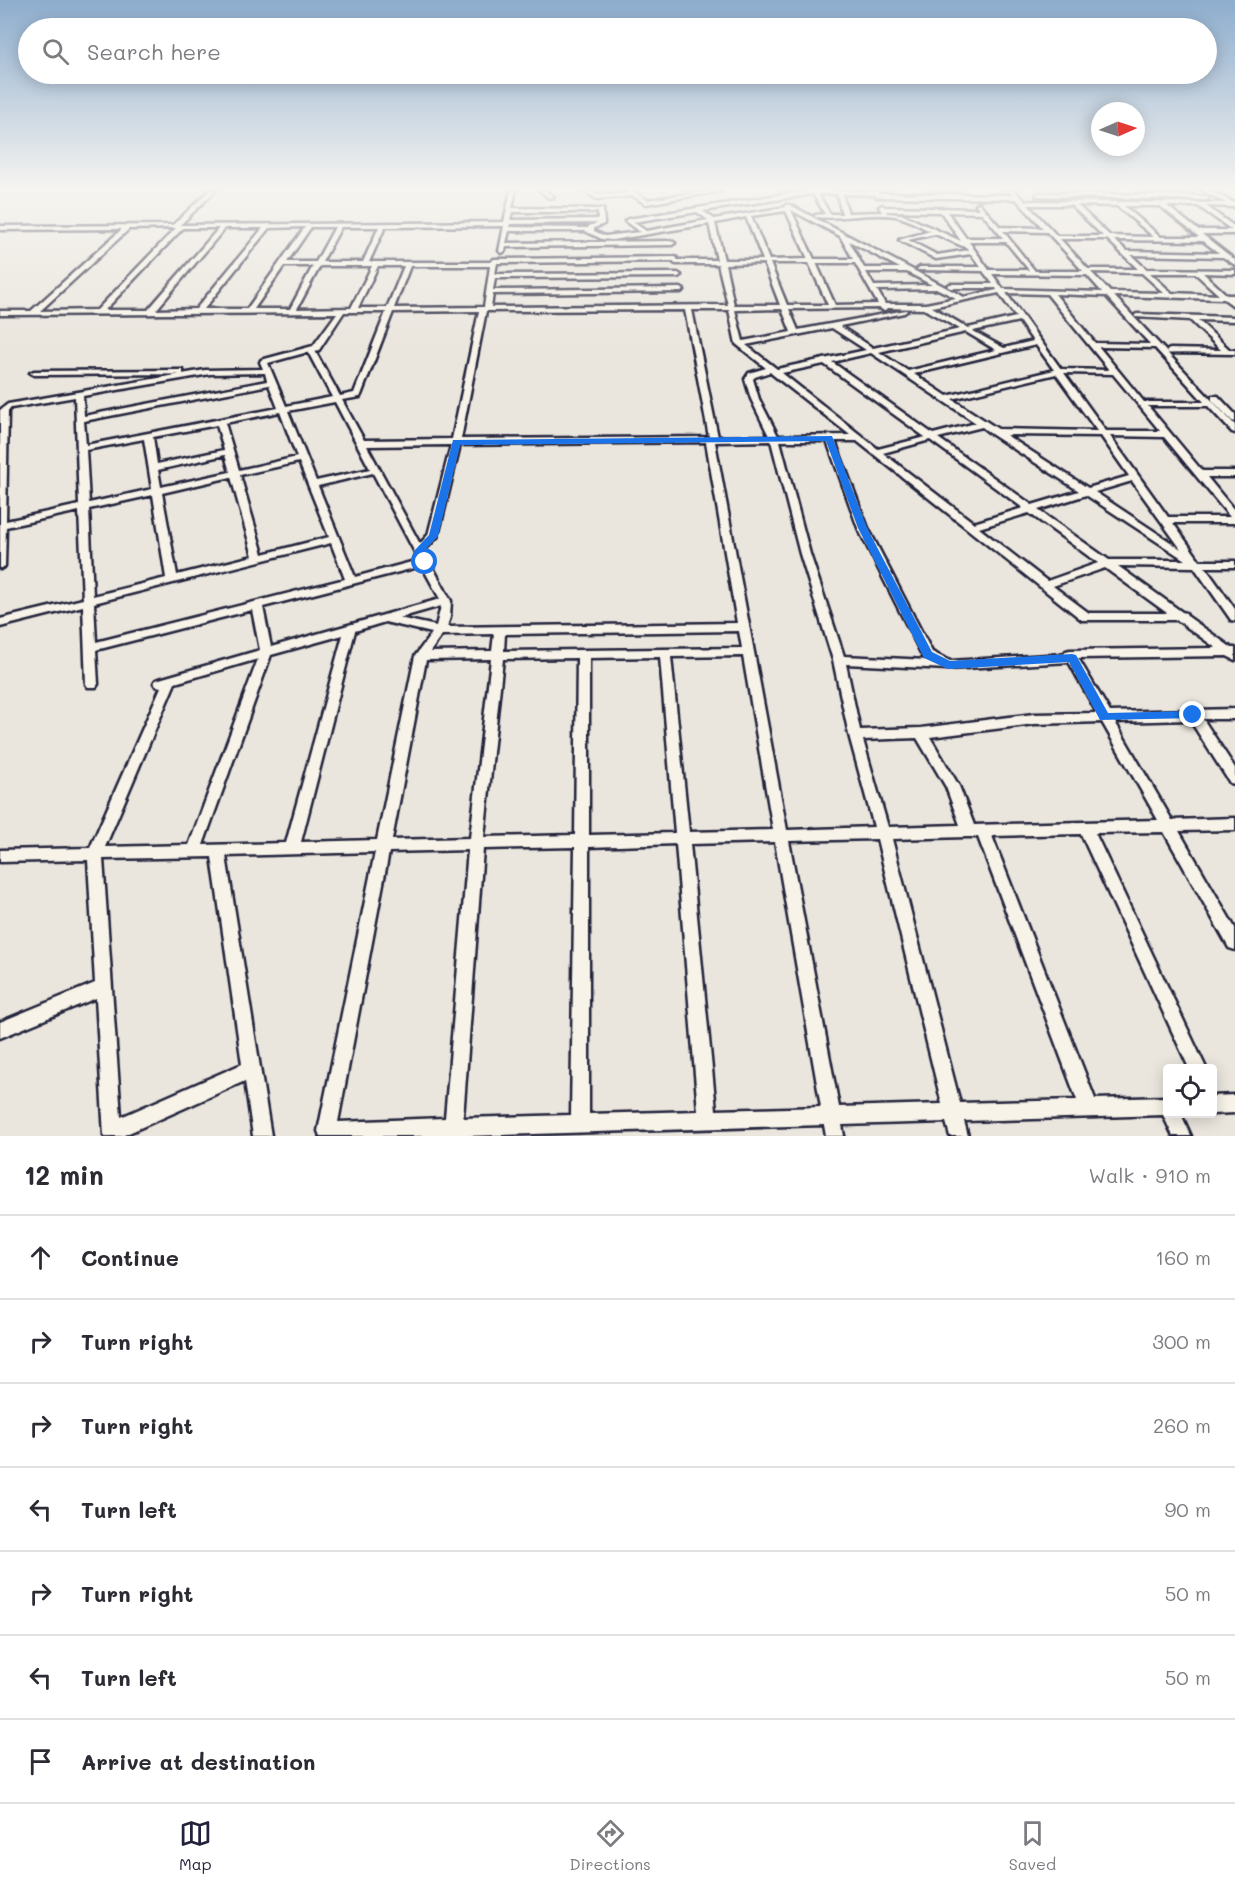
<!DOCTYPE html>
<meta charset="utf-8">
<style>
:root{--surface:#fff;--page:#f7f7f7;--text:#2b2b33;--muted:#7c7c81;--line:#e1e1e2;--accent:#22223b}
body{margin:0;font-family:Mali,sans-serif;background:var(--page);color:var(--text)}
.controls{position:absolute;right:18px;bottom:18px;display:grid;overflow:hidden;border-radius:6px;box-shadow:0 3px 15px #0003}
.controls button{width:54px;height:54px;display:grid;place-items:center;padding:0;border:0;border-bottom:2px solid var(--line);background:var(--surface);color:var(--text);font:30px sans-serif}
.compass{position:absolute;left:1091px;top:102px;width:54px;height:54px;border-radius:50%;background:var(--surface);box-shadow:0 3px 15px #0003;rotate:87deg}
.stop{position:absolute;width:18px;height:18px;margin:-14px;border:4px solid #1a73e8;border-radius:50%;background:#fff}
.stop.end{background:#1a73e8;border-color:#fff;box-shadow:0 2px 6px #0008}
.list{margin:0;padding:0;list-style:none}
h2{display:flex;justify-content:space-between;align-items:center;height:78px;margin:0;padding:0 24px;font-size:26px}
h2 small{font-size:20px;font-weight:400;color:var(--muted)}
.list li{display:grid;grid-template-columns:39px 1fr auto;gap:18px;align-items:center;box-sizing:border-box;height:84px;padding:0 24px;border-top:2px solid var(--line)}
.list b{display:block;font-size:22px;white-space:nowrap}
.list em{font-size:20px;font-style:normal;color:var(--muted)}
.icon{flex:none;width:33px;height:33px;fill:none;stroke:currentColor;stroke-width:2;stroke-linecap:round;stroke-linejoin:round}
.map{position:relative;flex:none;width:1235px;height:1136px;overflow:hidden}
.search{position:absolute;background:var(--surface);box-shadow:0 3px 15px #0003;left:18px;right:18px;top:18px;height:66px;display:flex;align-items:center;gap:15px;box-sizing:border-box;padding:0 21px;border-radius:33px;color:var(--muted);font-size:22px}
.sheet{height:666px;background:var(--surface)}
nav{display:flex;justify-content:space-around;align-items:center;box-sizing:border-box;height:84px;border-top:2px solid var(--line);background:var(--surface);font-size:16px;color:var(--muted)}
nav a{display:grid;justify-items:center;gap:3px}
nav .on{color:var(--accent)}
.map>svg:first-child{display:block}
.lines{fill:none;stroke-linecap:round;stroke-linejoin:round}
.minor-casing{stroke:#22223b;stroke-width:5}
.minor{fill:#f7f3e8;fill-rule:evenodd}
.route{fill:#1a73e8}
</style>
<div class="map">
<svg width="1235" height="1136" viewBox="0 0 1235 1136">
<rect width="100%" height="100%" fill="#eae6de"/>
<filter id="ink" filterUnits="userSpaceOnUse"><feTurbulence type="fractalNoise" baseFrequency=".0167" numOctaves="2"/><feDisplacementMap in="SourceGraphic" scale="12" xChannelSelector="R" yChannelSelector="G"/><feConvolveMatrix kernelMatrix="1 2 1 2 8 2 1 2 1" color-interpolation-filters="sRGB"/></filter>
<g filter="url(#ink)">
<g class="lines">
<g class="minor-casing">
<path id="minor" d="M210,190H216L180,225L504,222L511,190H516L512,208L603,209L604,224L594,228V231L605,236L640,232L626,222L625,221L628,219L811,190L877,191L879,193L1013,195L1008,190H1014L1025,201L1226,203L1202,190H1208L1235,203V207L1206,206L1235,227V234H1202L1235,260V265L1223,257L1131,255L1146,269L1235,270V274L1203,273L1227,295H1235V299H1232L1235,301V307L1224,299L1114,296L1235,425V433L1232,432L1208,406H1148L1202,471H1235V477H1207L1235,511V523H1173L1200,561H1235V567H1205L1235,609V621L1231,620L1194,567L1118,566L1182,612L1186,613L1187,616L1232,648H1235V660L1227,656L1078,658L1110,712L1235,709V719H1203L1235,768V784L1230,783L1190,720L1115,722L1172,820L1235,818V830L1179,831L1235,928V950L1229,948L1164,832L1095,833L1206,1068H1189L1081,834L992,836L1095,1099L1168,1097V1114H1181L1191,1136H1173L1163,1115L964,1121L968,1136H950L946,1122L842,1125L844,1136H826L824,1125L465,1136H320L318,1131L375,852L226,856L271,1136H253L245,1081L122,1136H104L96,998L0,1038V1022L95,983L88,860L0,862V850L90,848L161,687L156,686L154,683L156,680L260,650L252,610L96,650L98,684L96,687H88L86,684L83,606L0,627V619L83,599L79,511L6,527L5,566L0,569V410L8,404L205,370L263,369L260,362L261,360L313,346L337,313L0,315V311H31L122,229L0,230V226L173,225ZM813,194L825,214L815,215V217C842,220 869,212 895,216C907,218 919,226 930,231L899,240L936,259L971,254L981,267H920L917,269L918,270L983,271L993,284H950L947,286L950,288H996L997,290L964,297L790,205H786V207L714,219L703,211ZM818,194H837L842,214H830ZM842,194L875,195L877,197L1016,199L1043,228L1000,227L979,203L976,205L980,209L885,207L882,205L879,207L882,212L848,213ZM1028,205H1071L1103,236H1057ZM1077,205L1117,206L1154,237L1110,236ZM1124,206H1160L1199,237H1161ZM1167,206H1198L1232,230H1198ZM791,210L840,236L853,259H814ZM786,211L808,259L769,260L751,216ZM886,211L941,212L961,241L901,214L887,213ZM512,212H598V219L510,220ZM697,212L708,220L646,231L633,222ZM947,212L982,213L1003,238H966ZM746,217L763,260H724L715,223ZM598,223L589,226L588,228L509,227L510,224ZM709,224L717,260H677V258L675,257L494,259L491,262H369L385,227L504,226L499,251L502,253L505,251L506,247L672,245L675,243L672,241L506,243L509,231H585L602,239L612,240ZM305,227L247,309H204L269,228ZM311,227H335L316,262H287ZM341,227H379L363,262H322ZM176,228L97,310L40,311L129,229ZM183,228H219L148,310H105ZM225,228H263L196,309L156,310ZM1003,231L1047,232L1083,271H1035ZM935,234L967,248L969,250L937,255L908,240ZM1060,239H1107L1138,269H1088ZM1114,240L1203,241L1219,253L1127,251ZM849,241L900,268H864ZM969,242H1006L1029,270H989ZM674,261V263L676,264H718L728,305L491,307L493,294L681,292L684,290L681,288L493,290L495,278L678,277L681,275L678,273L495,274L497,263ZM764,263L780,305H734L725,264ZM770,263H809L828,305H787ZM816,263H855L878,304L835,305ZM284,266H313L290,309H254ZM320,266H372L351,308L297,309ZM378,266H404L387,308H358ZM410,266H490L484,307L394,308ZM866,272H907L932,285L874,286ZM1091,272L1142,273L1164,293L1110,292ZM1150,273H1195L1219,295L1172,293ZM992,274L1087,275L1102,292L1003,289ZM938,289L956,298L926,304H885L877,290ZM999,293L1016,317L968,328L932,307ZM1006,293L1047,294L1109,370L1061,369ZM1055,294L1106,296L1150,344L1095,343ZM880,308L884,311L887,308L924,309L960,329L873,348L840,326L904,313L907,311L906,310L798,330L789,309ZM782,309L791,332L743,341L735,310ZM685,310L709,437L461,439L486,311ZM692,310H729L736,344L766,368L749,373L745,379L751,399L769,436L718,437ZM479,311L452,439L364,440L342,400L360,397L361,395L393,312ZM344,312H386L354,393L340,396L315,351L319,350ZM1019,321L1033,341L1004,348L973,331ZM832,328L866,350L777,369L746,345ZM966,332L996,350L908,371L879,352ZM1036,345L1054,370L947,396L914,374ZM1099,347L1155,348L1204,402H1144ZM308,352L332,397L286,406L268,363ZM871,353L976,423L933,434L832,362ZM824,364L925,437L878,449L782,373ZM770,372L772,374L850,435L778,436L759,399L753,379L755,377ZM265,373L267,381L84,416L83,396L210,374ZM1064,373L1113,374L1160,431H1106ZM1056,374L1097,431L998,429L952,399ZM269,385L278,408L86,445L84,421ZM75,397L79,505L6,521L8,411L11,408ZM335,402L370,469L316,481L288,411ZM280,412L297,457L239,470L225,423ZM217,425L224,450L157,464L153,437ZM982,427L991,434L1079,491L1032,505L938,438ZM1006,435L1101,436L1129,476L1088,488ZM1110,436L1164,437L1230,517H1168ZM144,439L152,489L89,503L86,450ZM930,440L1023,508L974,523L883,453ZM771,441L800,554L833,660L849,735L874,827L787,830L715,442ZM780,441H827L858,528L922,655L928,660L844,656L810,554ZM835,441H857L1082,620H1177L1216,648L1070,650L1066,651L1064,654L950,661L932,652L868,528ZM706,442L737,623L447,627L450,617L451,601L424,551L438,536L460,445ZM451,445L428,535L420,544L367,446ZM225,455L230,472L161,487L158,470ZM299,462L329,537L263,554L240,475ZM373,473L419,560L355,577L318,486ZM231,477L253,556L177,575L162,493ZM1132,481L1181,549L1095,492ZM153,495L166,578L93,596L89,509ZM1086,495L1185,560H1109L1038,510ZM1029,513L1098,563L1047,581L979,528ZM331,543L345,579L96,642L94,603ZM422,566L440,599L271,647L263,607ZM1105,568L1167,613H1089L1053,586ZM441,606L436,626L399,618ZM385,622L432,633L415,656L377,840L301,842L355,631ZM739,631L742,648L504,651L505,634ZM494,634L492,651L430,652L442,635ZM343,635L286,843L203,845L271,655ZM743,656L773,830L689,832L671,657ZM660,657L675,833L589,835V658ZM577,658L575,835L484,837L503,659ZM258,659L189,845L105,847L175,683ZM491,659L470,838L392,840L426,660ZM1069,662L1097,713L1034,714L921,728L860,730L846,664L948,669ZM1102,722L1158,820L974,825L959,786L930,737L1034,724ZM917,738L946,787L960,825L888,827L863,740ZM967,837H978L1077,1100L960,1103L892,839ZM877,839L942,1104L839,1107L789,841ZM775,842L821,1107L716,1110L690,844ZM676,844L698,1111L589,1114V847ZM575,847L571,1115L463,1118L483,849ZM468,850L445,1118L338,1122L389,852ZM212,857L242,1064L121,1117L103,859Z
M539,190H545L554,197L549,198Z
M582,190H588L598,195L629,193L626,190H631L647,200L715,190L720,191L646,204L633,196L597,199Z
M1038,193L1206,196L1209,198L1206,200L1036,196Z
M1137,314L1235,317V321L1198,320L1230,350H1235V354L1167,353L1166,351L1170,349L1221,350L1190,320L1135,317V315Z
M180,370H183V374L34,375L30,373L34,371Z
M1212,396H1218L1235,414V422L1232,421L1212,400Z
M1235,1095V1113L1212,1114H1211H1212V1096Z"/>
</g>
<use href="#minor" class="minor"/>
</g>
</g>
<linearGradient id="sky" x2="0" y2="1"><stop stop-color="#8dadce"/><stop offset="0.54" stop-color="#f6f4f0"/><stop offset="1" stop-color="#f6f4f0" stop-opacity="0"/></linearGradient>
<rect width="1235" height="349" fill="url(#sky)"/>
<path class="route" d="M832,436L867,528L932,652L950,661L1072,654L1076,655L1108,713L1193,711L1197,712V718L1100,720L1069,662L948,669L924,658L858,528L826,441L460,445L438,536L424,551L429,565H422L414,551L429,535L453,440Z"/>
</svg>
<div class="controls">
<button><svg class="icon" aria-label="locate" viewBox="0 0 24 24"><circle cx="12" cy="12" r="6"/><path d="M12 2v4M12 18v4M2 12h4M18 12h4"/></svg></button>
</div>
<svg class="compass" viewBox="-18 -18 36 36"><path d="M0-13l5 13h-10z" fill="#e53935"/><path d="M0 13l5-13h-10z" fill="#7c7c81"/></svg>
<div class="stop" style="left:425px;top:562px"></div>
<div class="stop end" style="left:1193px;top:715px"></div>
<div class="search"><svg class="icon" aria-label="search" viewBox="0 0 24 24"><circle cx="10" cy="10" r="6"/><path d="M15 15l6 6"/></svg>Search here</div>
</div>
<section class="sheet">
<h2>12 min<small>Walk · 910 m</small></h2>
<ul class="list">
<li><svg class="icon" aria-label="ahead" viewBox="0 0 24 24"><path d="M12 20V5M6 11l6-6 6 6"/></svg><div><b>Continue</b></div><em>160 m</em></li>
<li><svg class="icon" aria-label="right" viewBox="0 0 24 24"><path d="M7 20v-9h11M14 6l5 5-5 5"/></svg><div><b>Turn right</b></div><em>300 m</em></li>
<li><svg class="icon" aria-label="right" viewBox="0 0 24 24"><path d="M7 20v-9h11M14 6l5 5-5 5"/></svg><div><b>Turn right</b></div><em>260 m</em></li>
<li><svg class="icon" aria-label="left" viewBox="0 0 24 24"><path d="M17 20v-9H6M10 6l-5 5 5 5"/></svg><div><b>Turn left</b></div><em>90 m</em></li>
<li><svg class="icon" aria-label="right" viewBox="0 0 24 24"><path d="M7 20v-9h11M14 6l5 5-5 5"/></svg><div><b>Turn right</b></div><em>50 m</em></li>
<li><svg class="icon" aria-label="left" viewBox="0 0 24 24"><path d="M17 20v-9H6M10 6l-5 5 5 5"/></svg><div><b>Turn left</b></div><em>50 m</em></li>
<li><svg class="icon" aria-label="arrive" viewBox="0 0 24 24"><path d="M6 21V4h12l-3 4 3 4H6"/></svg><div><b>Arrive at destination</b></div></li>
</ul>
</section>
<nav>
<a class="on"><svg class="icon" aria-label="map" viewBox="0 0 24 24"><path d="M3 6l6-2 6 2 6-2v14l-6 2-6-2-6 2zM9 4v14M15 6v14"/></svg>Map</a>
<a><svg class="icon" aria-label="directions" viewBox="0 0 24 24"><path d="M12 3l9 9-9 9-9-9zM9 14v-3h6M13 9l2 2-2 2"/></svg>Directions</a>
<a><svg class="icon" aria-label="saved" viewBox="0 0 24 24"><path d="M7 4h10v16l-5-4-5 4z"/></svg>Saved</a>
</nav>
